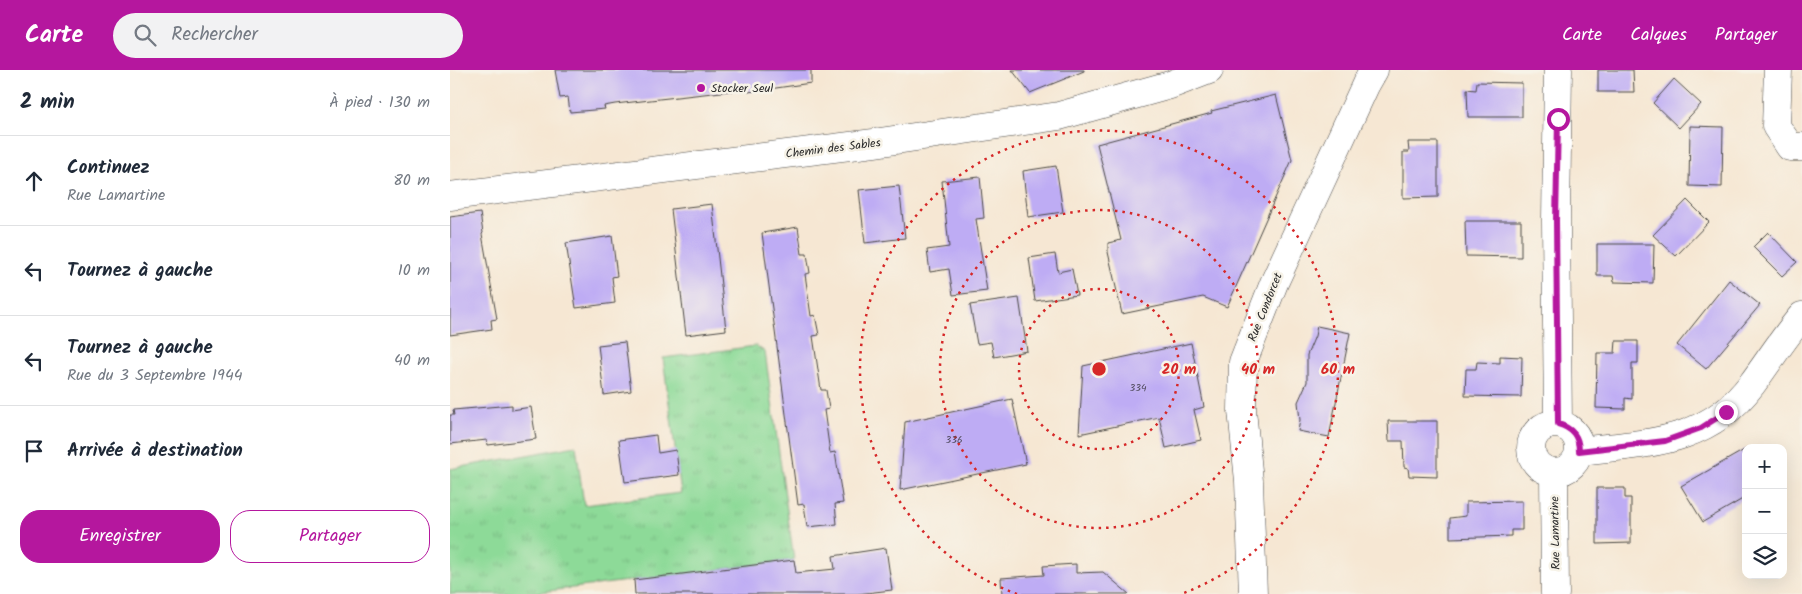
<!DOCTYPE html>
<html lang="fr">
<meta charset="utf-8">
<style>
:root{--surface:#fff;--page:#f2f2f3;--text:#1f2937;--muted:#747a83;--line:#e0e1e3;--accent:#b5179e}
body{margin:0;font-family:Kalam,sans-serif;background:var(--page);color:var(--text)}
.controls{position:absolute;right:15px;bottom:15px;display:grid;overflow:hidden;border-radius:10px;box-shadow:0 5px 20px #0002}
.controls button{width:45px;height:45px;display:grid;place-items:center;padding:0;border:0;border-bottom:1px solid var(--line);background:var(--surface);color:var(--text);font:25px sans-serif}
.stop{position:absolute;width:15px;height:15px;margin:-11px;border:4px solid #b5179e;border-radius:50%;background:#fff}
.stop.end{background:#b5179e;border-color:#fff;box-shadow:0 1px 5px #0008}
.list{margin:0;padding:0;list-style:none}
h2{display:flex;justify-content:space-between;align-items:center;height:65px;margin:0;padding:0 20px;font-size:21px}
h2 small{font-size:16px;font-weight:400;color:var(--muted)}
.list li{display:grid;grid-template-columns:32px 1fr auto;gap:15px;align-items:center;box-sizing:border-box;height:90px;padding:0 20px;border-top:1px solid var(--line)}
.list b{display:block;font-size:19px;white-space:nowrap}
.list p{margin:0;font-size:16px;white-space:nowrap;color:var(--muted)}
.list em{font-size:16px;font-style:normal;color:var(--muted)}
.actions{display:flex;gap:10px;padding:15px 20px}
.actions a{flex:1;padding:11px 0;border:1px solid var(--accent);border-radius:20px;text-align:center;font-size:18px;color:var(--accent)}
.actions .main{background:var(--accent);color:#fff}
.icon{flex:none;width:28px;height:28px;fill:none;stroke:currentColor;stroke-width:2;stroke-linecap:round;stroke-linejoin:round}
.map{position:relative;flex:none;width:1352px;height:524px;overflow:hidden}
header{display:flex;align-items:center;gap:30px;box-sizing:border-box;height:70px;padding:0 25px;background:var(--accent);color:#fff}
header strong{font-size:24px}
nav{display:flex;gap:28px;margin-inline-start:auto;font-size:18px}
.search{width:350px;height:45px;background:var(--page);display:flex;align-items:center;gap:12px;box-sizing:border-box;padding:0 18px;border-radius:28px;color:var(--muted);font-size:19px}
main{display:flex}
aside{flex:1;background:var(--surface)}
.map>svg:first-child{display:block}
.grass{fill:url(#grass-tufts);stroke:#5c8262}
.building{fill:#beacf4}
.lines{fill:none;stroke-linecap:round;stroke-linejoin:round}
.street-casing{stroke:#494744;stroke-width:29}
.street{stroke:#fff;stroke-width:28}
.route{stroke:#b5179e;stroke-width:6}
.ring{fill:none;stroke:#d62828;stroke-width:2.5;stroke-dasharray:2.5 5}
.poi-dot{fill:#b5179e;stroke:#f7f3e8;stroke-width:2}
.labels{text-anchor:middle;stroke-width:5;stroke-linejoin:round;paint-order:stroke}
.number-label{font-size:10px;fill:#504b5d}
.poi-label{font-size:12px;fill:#2b2b2b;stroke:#f7f3e8;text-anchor:start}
.street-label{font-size:12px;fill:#2b2b2b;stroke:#f7f3e8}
.centre{fill:#d62828;stroke:#f7f3e8;stroke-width:2.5}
.ring-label{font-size:15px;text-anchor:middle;font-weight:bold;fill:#d62828;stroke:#f7f3e8;stroke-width:5;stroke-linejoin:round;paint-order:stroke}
</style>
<header>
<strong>Carte</strong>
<div class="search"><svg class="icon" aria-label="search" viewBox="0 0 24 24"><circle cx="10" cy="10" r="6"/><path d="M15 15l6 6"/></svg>Rechercher</div>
<nav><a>Carte</a><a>Calques</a><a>Partager</a></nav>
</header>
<main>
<aside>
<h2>2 min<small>À pied · 130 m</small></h2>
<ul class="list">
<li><svg class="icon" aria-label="ahead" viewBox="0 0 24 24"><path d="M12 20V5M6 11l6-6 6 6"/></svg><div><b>Continuez</b><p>Rue Lamartine</p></div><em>80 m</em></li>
<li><svg class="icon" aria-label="left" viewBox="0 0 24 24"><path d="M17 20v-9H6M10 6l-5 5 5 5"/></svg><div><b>Tournez à gauche</b></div><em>10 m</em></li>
<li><svg class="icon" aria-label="left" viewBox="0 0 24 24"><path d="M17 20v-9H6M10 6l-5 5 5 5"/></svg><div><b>Tournez à gauche</b><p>Rue du 3 Septembre 1944</p></div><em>40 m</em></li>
<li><svg class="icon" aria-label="arrive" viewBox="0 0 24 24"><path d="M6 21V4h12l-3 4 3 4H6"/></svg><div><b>Arrivée à destination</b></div></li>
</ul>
<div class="actions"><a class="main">Enregistrer</a><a>Partager</a></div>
</aside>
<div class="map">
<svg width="1352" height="524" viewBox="0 0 1352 524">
<defs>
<pattern id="grass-tufts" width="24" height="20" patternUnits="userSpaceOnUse" patternTransform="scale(1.25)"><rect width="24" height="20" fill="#8dda98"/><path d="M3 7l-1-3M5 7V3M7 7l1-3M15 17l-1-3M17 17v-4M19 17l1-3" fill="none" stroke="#7abb83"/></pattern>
</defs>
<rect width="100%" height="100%" fill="#f7f3e8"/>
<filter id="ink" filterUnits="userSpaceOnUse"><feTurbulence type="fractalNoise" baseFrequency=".02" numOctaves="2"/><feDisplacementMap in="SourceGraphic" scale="10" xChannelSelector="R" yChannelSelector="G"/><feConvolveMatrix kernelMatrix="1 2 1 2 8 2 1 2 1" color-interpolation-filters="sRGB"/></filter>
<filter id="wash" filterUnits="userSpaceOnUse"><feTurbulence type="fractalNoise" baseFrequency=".0096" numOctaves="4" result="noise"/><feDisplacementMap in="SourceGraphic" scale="20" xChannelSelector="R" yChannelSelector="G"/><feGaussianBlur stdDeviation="1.12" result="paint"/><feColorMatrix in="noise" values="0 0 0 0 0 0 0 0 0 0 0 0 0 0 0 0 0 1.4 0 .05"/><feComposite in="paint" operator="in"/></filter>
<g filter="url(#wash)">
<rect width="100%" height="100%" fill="#f6e7d3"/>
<path class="grass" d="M306,276L315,282L344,490L75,524H0V399L126,376L134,435L231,423L213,288Z"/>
<g id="blocks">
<path class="building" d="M105,0H361V13L298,22V19L165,34L154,36L155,39L120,42L118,27L110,28Z
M562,0H634V1L580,23Z
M1148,0H1183L1184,22H1148Z
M1224,9L1251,34L1229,58L1203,33Z
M1027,12L1072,13V47H1018L1017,19L1026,20Z
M826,25L842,90L777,237L753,227L672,244L658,182V173L671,170L647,74L762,43L761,41Z
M1240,56L1273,57L1272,117L1239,116Z
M958,72H988V127L953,128V82H959Z
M606,96L613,142L578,147L573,101Z
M530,107L534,148L526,149L537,221L503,225L499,199L480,202L477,180L499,177L492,111Z
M449,116L455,168L415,173L409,120Z
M1237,130L1259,152L1226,186L1203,165Z
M262,134L276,260L236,265L221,139Z
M30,143L33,163L32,164L47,249L41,250L42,259L0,265V147Z
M1015,151H1071V187L1016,186Z
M348,157L352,184H357L360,203L355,204L361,246L365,245L369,265L363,266L371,320H376L379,339L374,340L380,383L385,382L393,433L385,434L387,454L357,457L354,434L348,435L312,163Z
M1318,162L1347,192L1332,206L1303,177Z
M162,166L167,206L162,207L165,233L126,238L116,173Z
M1147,174H1204L1203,213L1164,212L1163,206H1147Z
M605,184L608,202L622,199L627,225L585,231L579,188Z
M1279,210L1310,235L1256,299L1227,275Z
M569,228L577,281L544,287L541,272L527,274L520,235Z
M867,256L900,263L879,367L848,361L850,350L848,332L857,312V285L865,266Z
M1166,271H1188V293H1182V329L1175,328V339L1146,338L1147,283H1165Z
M175,272L181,321L154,325L148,275Z
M741,273L754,337L744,340L751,370L716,378L709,347L629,364L633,296Z
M1050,286L1072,287L1071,327L1015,326L1016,299H1026L1027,292L1050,293Z
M562,329L576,394L450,420L455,352Z
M62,335V340L81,337L86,369L38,375L37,370L0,374V345H4L3,340Z
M938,351H987V407L959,406L958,398L954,397L953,371H939Z
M206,365L208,383L226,380L229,405L175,412L169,370Z
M1296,379V427L1253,452L1231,416Z
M1147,418H1175V428H1181V473L1147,474Z
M1072,431V460H1061V466L1000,468V448L1016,446V432Z
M436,478L442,520L407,524H185L184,510L344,490L346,503L385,499L383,486Z
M626,494V503L653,502L679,524H552L551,508L594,505L593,496Z"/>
</g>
</g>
<g filter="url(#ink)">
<use href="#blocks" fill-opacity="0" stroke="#494744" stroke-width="1"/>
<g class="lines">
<g class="street-casing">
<path id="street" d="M1328,0L1326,56L1340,77H1352
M0,126L424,73L609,46L720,15L759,0
M1081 378a24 24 0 1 1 48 0a24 24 0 1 1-48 0Z
M1108,354L1106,151L1108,0
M1129,381C1198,373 1257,374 1302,314C1319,291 1334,267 1352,246
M1104,403L1105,524
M803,524L799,411L792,340L793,292L824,213L916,14L924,0"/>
</g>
<use href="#street" class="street"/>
</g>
</g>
<g class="lines" filter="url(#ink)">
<path class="route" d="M1108,49L1106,151L1108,354C1122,358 1129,366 1129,381L1215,371L1251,358L1276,342"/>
</g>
<g class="ring">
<circle cx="649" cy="299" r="80"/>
<circle cx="649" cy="299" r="159"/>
<path d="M567 524A239 239 0 1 1 731 524"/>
</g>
<circle class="poi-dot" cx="251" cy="18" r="5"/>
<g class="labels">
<g class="number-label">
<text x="688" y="321">334</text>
<text x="504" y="373">336</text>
</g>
<g class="poi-label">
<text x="261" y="22">Stocker Seul</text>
</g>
<g class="street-label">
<text transform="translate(383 78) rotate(-7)" y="4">Chemin des Sables</text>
<text transform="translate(815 237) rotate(-68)" y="4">Rue Condorcet</text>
<text transform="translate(1105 463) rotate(-91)" y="4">Rue Lamartine</text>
</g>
</g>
<circle cx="649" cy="299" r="8" class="centre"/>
<g class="ring-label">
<text x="729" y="304">20 m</text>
<text x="808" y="304">40 m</text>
<text x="888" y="304">60 m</text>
</g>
</svg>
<div class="controls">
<button>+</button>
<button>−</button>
<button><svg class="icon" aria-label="layers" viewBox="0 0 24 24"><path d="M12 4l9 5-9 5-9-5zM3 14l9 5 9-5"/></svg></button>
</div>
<div class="stop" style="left:1108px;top:49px"></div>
<div class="stop end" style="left:1276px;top:342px"></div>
</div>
</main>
